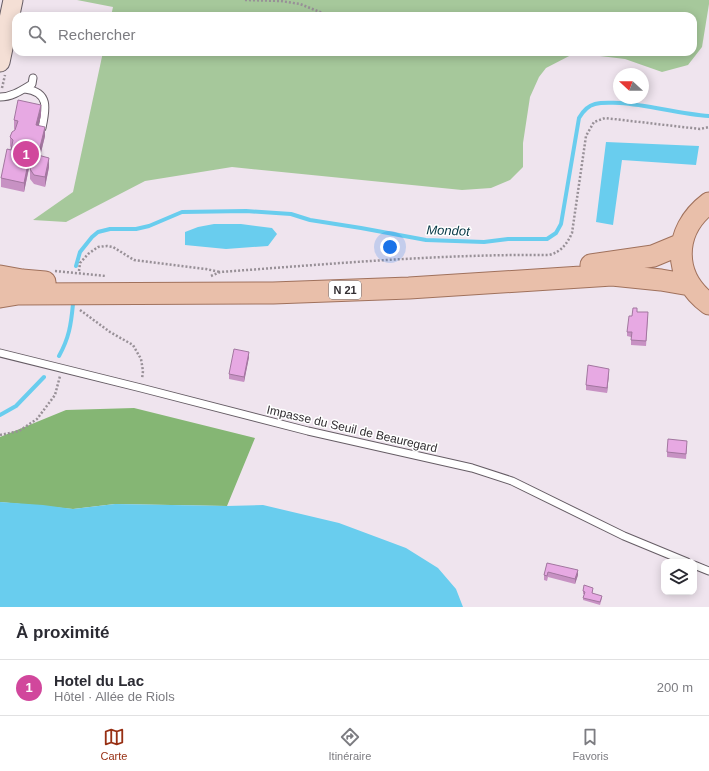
<!DOCTYPE html>
<html lang="fr">
<meta charset="utf-8">
<style>
:root{--surface:#fff;--page:#f7f7f7;--text:#2b2b33;--muted:#7c7c81;--line:#e1e1e2;--accent:#972f13}
body{margin:0;font-family:Arial,sans-serif;background:var(--page);color:var(--text)}
.controls{position:absolute;right:12px;bottom:12px;display:grid;overflow:hidden;border-radius:8px;box-shadow:0 2px 10px #0003}
.controls button{width:36px;height:36px;display:grid;place-items:center;padding:0;border:0;border-bottom:1px solid var(--line);background:var(--surface);color:var(--text);font:20px sans-serif}
.compass{position:absolute;left:613px;top:68px;width:36px;height:36px;border-radius:50%;background:var(--surface);box-shadow:0 2px 10px #0003;rotate:291deg}
.you{position:absolute;left:390px;top:247px;width:14px;height:14px;margin:-10px;border:3px solid #fff;border-radius:50%;background:#1a73e8;box-shadow:0 0 0 6px #1a73e833}
.badge{display:grid;place-items:center;width:26px;height:26px;border-radius:50%;background:var(--accent);color:#fff;font-size:13px;font-weight:700}
.pin{position:absolute;translate:-50% -50%;border:2px solid #fff;box-shadow:0 1px 4px #0006}
.list{margin:0;padding:0;list-style:none}
h2{display:flex;justify-content:space-between;align-items:center;height:52px;margin:0;padding:0 16px;font-size:17px}
h2 small{font-size:13px;font-weight:400;color:var(--muted)}
.list li{display:grid;grid-template-columns:26px 1fr auto;gap:12px;align-items:center;box-sizing:border-box;height:56px;padding:0 16px;border-top:1px solid var(--line)}
.list b{display:block;font-size:15px;white-space:nowrap}
.list p{margin:0;font-size:13px;white-space:nowrap;color:var(--muted)}
.list em{font-size:13px;font-style:normal;color:var(--muted)}
.icon{flex:none;width:22px;height:22px;fill:none;stroke:currentColor;stroke-width:2;stroke-linecap:round;stroke-linejoin:round}
.map{position:relative;flex:none;width:709px;height:607px;overflow:hidden}
.search{position:absolute;background:var(--surface);box-shadow:0 2px 10px #0003;left:12px;right:12px;top:12px;height:44px;display:flex;align-items:center;gap:10px;box-sizing:border-box;padding:0 14px;border-radius:12px;color:var(--muted);font-size:15px}
.sheet{height:108px;background:var(--surface)}
nav{display:flex;justify-content:space-around;align-items:center;box-sizing:border-box;height:56px;border-top:1px solid var(--line);background:var(--surface);font-size:11px;color:var(--muted)}
nav a{display:grid;justify-items:center;gap:2px}
nav .on{color:var(--accent)}
.map>svg:first-child{display:block}
.green{fill:#a6c89b}
.forest{fill:#85b674}
.water{fill:#69cdee}
.lines{fill:none;stroke-linecap:round;stroke-linejoin:round}
.stream{stroke:#69cdee;stroke-width:4}
.lane-casing{stroke:#665d65;stroke-width:9}
.secondary-casing{stroke:#665d65;stroke-width:21}
.primary-casing{stroke:#a0715c;stroke-width:23}
.path{stroke:#989097;stroke-width:2.5;stroke-dasharray:2 2;stroke-linecap:butt}
.lane{stroke:#fff;stroke-width:7}
.secondary{stroke:#f4dfd5;stroke-width:19}
.primary{stroke:#e9bfaa;stroke-width:21}
.wall{fill:#c791c3}
.shaded-wall{fill:#a2769f}
.building{fill:#e7a9e3;stroke:#a2769f}
.labels{text-anchor:middle;stroke-width:3;stroke-linejoin:round;paint-order:stroke}
.shield{fill:#fff;stroke:#706d70;stroke-width:1}
.shield-label{font-size:11px;font-weight:bold;fill:#322e32}
.street-label{font-size:12px;fill:#322e32;stroke:#fff}
.water-label{font-size:13px;font-style:italic;fill:#053644;stroke:#fff}
</style>
<div class="map">
<svg width="709" height="607" viewBox="0 0 709 607">
<rect width="100%" height="100%" fill="#efe4ee"/>
<path class="green" d="M77,0H709V4L702,47L688,65L662,72L625,59L575,53L546,68L539,77L530,97L523,143V167L510,180L491,188L462,190L232,167L145,181L66,222L33,220L73,192L103,52H693V16H111L113,7Z"/>
<path class="forest" d="M134,408L255,438L227,506L115,504L73,509L0,502V437L66,410Z"/>
<path class="water" d="M606,142L699,146L696,165L622,160L613,225L596,222Z
M214,224H241L272,228L277,234L268,246L226,249L185,245V232L198,227Z
M0,502L43,505L73,509L115,504L227,506L263,505L339,523L406,548L438,568L456,589L463,607H0Z"/>
<g class="lines">
<path class="stream" d="M76,266L80,252L92,237L98,232L110,229H136L149,226L182,212L246,211L291,214L310,220L361,228L426,240L484,242L508,239H547L556,233L561,224L579,118C583,111 587,106 595,104C603,102 611,103 620,103C650,105 679,114 709,116
M59,356C69,338 71,325 73,304
M0,415L16,406L44,377"/>
<g class="lane-casing">
<path id="lane" d="M25,89C50,92 46,109 42,128
M0,97C12,97 22,90 32,84L33,78
M0,353L141,388L308,431L472,468L512,481L624,536L687,562
M694,565L709,571"/>
</g>
<g class="secondary-casing">
<path id="secondary" d="M0,62L13,0"/>
</g>
<g class="primary-casing">
<path id="primary" d="M709,203C672,231 672,277 709,304
M591,265L653,256L682,244
M0,276L22,280L45,282
M0,297L18,294L273,293L409,288L612,275L661,280L690,285"/>
</g>
<path class="path" d="M245,0L281,1L300,4L330,16
M2,88L5,75
M55,271L106,276
M79,271L80,263L88,254L98,247L107,246L113,247L134,260L206,269L220,272
M211,276L220,272C330,264 440,254 549,255C561,252 567,244 572,233L586,136L594,122L605,118L700,129L709,127
M80,310L110,332L133,345L141,359L143,371L142,379
M0,435L19,431L37,419L55,395L60,376"/>
<use href="#lane" class="lane"/>
<use href="#secondary" class="secondary"/>
<use href="#primary" class="primary"/>
</g>
<path class="wall" d="M41,115L38,126L45,136L40,156L49,167L45,187L34,184L30,179V168H29L24,192L1,187V178L11,148L10,146V137L15,130L14,129V120Z
M637,312L648,317L646,346L631,345V337L627,336V332L632,316Z
M249,357L244,382L229,379V374Z
M609,373L607,393L586,390V385Z
M687,446L686,459L667,457V452Z
M547,563L578,575L575,584L548,577L547,581L544,580V575Z
M593,590L592,593L602,598L600,605L583,600L584,594H583V591Z"/>
<path class="shaded-wall" d="M41,105V115L36,135V125Z
M45,127V136L38,165V155Z
M49,158V167L45,187V177Z
M29,159V168L24,192V183Z
M249,352V357L244,382V377Z
M609,369V373L607,393V388Z
M578,570V575L575,584V579Z"/>
<path class="building" d="M18,100L41,105L36,125L45,127L38,155L49,158L45,177L34,175L30,169L32,159H29L24,183L1,178L7,149L11,150L13,140L10,137L12,132L15,130L18,121L14,120Z
M633,308H637V312H648L646,341L631,340L632,332H627L629,316H632Z
M234,349L249,352L244,377L229,374Z
M588,365L609,369L607,388L586,385Z
M668,439L687,441L686,454L667,452Z
M547,563L578,570L575,579L548,572L547,576L544,575Z
M584,585L593,588L592,593L602,596L600,602L583,598L585,592L583,591Z"/>
<g class="labels">
<rect class="shield" x="329" y="281" width="32" height="18" rx="3"/>
<g class="shield-label">
<text x="345" y="294">N 21</text>
</g>
<g class="street-label">
<text transform="translate(352 429) rotate(13)" y="4">Impasse du Seuil de Beauregard</text>
</g>
<g class="water-label">
<text transform="translate(448 230) rotate(2)" y="5">Mondot</text>
</g>
</g>
</svg>
<div class="controls">
<button><svg class="icon" aria-label="layers" viewBox="0 0 24 24"><path d="M12 4l9 5-9 5-9-5zM3 14l9 5 9-5"/></svg></button>
</div>
<svg class="compass" viewBox="-18 -18 36 36"><path d="M0-13l5 13h-10z" fill="#e53935"/><path d="M0 13l5-13h-10z" fill="#7c7c81"/></svg>
<div class="you"></div>
<div class="pin badge" style="left:26px;top:154px;background:#d1479c">1</div>
<div class="search"><svg class="icon" aria-label="search" viewBox="0 0 24 24"><circle cx="10" cy="10" r="6"/><path d="M15 15l6 6"/></svg>Rechercher</div>
</div>
<section class="sheet">
<h2>À proximité<small></small></h2>
<ul class="list">
<li><span class="badge" style="background:#d1479c">1</span><div><b>Hotel du Lac</b><p>Hôtel · Allée de Riols</p></div><em>200 m</em></li>
</ul>
</section>
<nav>
<a class="on"><svg class="icon" aria-label="map" viewBox="0 0 24 24"><path d="M3 6l6-2 6 2 6-2v14l-6 2-6-2-6 2zM9 4v14M15 6v14"/></svg>Carte</a>
<a><svg class="icon" aria-label="directions" viewBox="0 0 24 24"><path d="M12 3l9 9-9 9-9-9zM9 14v-3h6M13 9l2 2-2 2"/></svg>Itinéraire</a>
<a><svg class="icon" aria-label="saved" viewBox="0 0 24 24"><path d="M7 4h10v16l-5-4-5 4z"/></svg>Favoris</a>
</nav>
